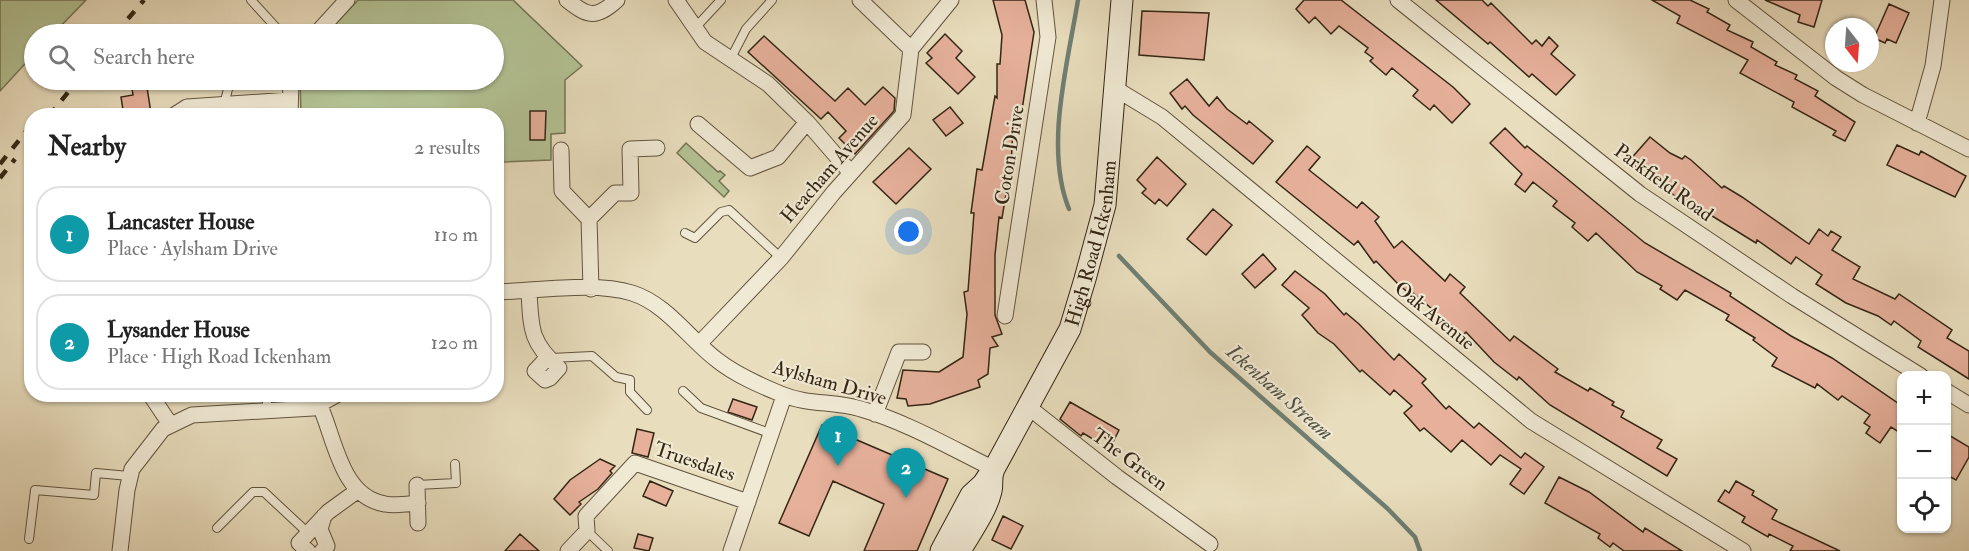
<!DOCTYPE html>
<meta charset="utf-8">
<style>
:root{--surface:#fff;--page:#f6f6f6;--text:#222;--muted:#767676;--line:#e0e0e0;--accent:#8f2418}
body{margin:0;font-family:"IM FELL Double Pica",serif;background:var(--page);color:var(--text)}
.controls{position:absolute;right:18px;bottom:18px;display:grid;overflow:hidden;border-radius:12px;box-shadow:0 2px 4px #0004}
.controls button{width:54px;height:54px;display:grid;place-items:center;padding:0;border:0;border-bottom:2px solid var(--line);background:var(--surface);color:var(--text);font:30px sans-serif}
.compass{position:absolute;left:1825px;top:18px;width:54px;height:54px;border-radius:50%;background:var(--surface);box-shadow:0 2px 4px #0004;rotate:163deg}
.you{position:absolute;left:909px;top:232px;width:21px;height:21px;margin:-15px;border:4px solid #fff;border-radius:50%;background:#1a73e8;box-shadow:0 0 0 9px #1a73e833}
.badge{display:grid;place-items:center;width:39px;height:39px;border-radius:50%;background:var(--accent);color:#fff;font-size:20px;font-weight:700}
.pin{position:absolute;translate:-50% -50px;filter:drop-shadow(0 2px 3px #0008)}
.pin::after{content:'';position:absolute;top:32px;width:21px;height:18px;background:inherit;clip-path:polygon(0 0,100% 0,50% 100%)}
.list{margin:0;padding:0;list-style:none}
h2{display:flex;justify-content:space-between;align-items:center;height:78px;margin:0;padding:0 24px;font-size:26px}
h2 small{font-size:20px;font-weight:400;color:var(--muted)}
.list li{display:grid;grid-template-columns:39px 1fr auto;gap:18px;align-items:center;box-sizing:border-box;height:96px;margin:0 12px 12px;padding:0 12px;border:2px solid var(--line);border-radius:24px}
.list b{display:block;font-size:22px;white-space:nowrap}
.list p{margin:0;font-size:20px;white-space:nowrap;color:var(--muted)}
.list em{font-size:20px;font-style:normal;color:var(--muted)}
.icon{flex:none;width:33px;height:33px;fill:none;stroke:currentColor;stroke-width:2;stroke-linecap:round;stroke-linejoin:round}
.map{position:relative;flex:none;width:1969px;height:551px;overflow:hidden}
.search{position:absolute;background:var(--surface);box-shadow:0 2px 4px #0004;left:24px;top:24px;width:480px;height:66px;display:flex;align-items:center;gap:15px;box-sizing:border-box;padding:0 21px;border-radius:33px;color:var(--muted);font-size:22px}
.panel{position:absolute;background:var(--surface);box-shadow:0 2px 4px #0004;left:24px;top:108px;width:480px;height:294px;border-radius:24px}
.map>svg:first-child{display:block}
.green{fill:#b3c294;stroke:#747454;stroke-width:1.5}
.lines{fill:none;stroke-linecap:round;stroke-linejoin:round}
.stream{stroke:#6f7f73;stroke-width:4.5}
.building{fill:#e6b09b;stroke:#342513;stroke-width:1.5}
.lane-casing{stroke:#61533e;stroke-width:10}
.street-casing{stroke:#61533e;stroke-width:17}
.secondary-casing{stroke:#342513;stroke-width:23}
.lane{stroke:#f0e9d4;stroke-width:8}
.street{stroke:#f0e9d4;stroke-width:15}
.secondary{stroke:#f0e9d4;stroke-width:21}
.rail{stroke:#342513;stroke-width:4.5;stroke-dasharray:10 10;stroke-linecap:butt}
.labels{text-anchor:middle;stroke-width:4.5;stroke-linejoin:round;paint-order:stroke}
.street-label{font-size:20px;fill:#342513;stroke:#f0e9d4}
.water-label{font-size:21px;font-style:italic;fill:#525243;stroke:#f0e9d4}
</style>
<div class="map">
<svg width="1969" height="551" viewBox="0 0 1969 551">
<rect width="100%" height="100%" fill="#e8ddbd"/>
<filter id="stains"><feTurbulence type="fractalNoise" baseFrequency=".00333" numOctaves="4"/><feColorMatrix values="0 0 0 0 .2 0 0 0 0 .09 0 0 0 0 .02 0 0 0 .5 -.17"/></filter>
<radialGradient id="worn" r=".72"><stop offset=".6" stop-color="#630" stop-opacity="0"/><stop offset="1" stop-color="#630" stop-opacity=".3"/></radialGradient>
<path class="green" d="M0,0H86L53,34H34V54L0,91Z
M358,0H513L582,66L565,80V133L551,134V160L501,162L502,194L497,199L496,116L301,115L300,80H494V34H326Z
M686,143L718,172L720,171L725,175L719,181L729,191L724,197L677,153Z"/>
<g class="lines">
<path class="stream" d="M1069,209C1044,148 1068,62 1078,0
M1119,256L1210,352L1388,509L1415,537L1420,551"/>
</g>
<path class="building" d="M993,0H1025L1034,32L1022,110L1017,131L1013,130L1011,165L1002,218L999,217L995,255V315L1002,334L992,337L998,346L990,348L988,374L978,380L980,387L930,404L908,406L906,399L897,398L903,370L939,372L963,357L967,314L964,292L968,291L974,213H971L977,169L982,170L995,96L997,98V64H1000L1002,35Z
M1304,0H1341L1453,87L1470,104L1452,123L1434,105L1430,110L1413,96L1418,90L1392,68L1386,75L1370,61L1373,58L1365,52L1368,48L1339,26L1331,34L1315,17L1309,23L1296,9Z
M1436,0H1482L1488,6L1491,3L1532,44L1536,40L1542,46L1549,37L1558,46L1551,54L1575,75L1556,95L1532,74L1529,77L1490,42L1488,44Z
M1652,0H1690L1709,9L1707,12L1730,25L1727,30L1753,42L1751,47L1777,62L1775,65L1797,75L1795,79L1818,91L1815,96L1855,122L1845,141L1833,135L1836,131L1792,107L1794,102L1740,73L1748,60L1677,23L1680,16Z
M1765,0H1822L1814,27L1798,22L1800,15Z
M1889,4L1909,13L1896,43L1887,39L1885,43L1874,38Z
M1142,11L1209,13L1204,60L1139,55Z
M945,34L962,51L956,58L975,77L958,94L926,63L932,58L927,53Z
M764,36L835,101L848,88L865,105L883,87L895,98L894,111L855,154L839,138L846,131L828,112L821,119L748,52Z
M1187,79L1209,106L1217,97L1227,109L1247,124L1249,121L1273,141L1253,164L1193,115L1185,106L1182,109L1170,93Z
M146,81L151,113L124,116L121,97L133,95L131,83Z
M950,107L963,123L946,136L933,120Z
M530,111H546L545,140H530Z
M1505,128L1525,148L1527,146L1548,163L1645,243L1731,293L1730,296L1791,336L1832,358L1902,406V434L1891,427L1880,443L1866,433L1870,427L1864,423L1870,415L1842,396L1838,400L1817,384L1815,388L1772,366L1777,358L1753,340L1755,338L1726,320L1729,315L1685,290L1677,300L1660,289L1662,286L1637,272L1596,233L1588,241L1572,227L1575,223L1553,206L1557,201L1533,182L1525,192L1515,184L1522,174L1490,143Z
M1650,137L1670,153L1682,159L1685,156L1691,160L1722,188L1724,186L1742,197L1809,244L1819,229L1828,236L1831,231L1841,237L1832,250L1860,267L1853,279L1895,299L1899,294L1952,330L1947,338L1969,351V379L1918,347L1921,341L1894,321L1891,325L1878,316L1846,303L1816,284L1822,275L1796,257L1791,264L1757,240L1756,243L1696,206L1693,209L1649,177L1629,161Z
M1897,145L1919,155L1921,151L1966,176L1955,197L1887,165Z
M1307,146L1320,157L1309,170L1357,208L1362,202L1379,217L1375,221L1394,248L1402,241L1445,281L1450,274L1465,287L1460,293L1510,341L1514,336L1558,369L1555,372L1588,391L1590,388L1614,402L1612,405L1624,411L1621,417L1662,440L1657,448L1677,459L1667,476L1550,405L1519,377L1517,380L1494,362L1466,332L1463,335L1413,293L1411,295L1398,284L1376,261L1374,263L1358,241L1354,245L1276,182Z
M909,148L931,169L896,204L873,182Z
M1157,157L1186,184L1167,206L1159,199L1155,204L1142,193L1146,189L1137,180Z
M1213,209L1232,225L1206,255L1187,239Z
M1263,254L1276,269L1255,288L1242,274Z
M1295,271L1325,294L1344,315L1346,313L1359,324L1394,360L1399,354L1426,379L1422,383L1446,409L1449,406L1474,428L1479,423L1521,458L1525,453L1544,467L1524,494L1510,484L1521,469L1500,455L1491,465L1462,440L1451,452L1424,428L1420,431L1404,413L1412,406L1394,390L1390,395L1362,370L1360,372L1334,344L1318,333L1302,315L1309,308L1282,285Z
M733,399L757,407L752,420L728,412Z
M1070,402L1119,430L1113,442L1100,435L1096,441L1083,433L1081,436L1060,419Z
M822,425L948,479L917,551H864L884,504L833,481L809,536L779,523Z
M637,429L654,433L648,457L632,453Z
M1947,434L1969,447V457L1956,480L1947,475Z
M600,459L615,466L610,471L612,473L598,489L579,502L581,504L570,515L554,499L570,480Z
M1559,477L1589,492L1643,532L1645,528L1682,551H1624L1613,543L1610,547L1598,538L1600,534L1545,503Z
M650,481L673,491L666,506L643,496Z
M1736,481L1754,491L1752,495L1777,510L1772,519L1840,551H1790L1793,546L1769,534L1768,537L1742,522L1745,517L1718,501L1725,490L1729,493Z
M1003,516L1023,526L1011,549L992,540Z
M520,534L539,551H505Z
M638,534L653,538L649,551L634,548Z"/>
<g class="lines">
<g class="lane-casing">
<path id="lane" d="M251,0L282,34
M694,29L721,0
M730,60L746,29L772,0
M224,105L228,89L234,80
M685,233L695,238L721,212L729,210L781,258
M551,358L592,356L616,377L630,380V392L647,410
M683,391L701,408L772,434
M267,394V411
M417,485L456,483L455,464
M217,528L253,492H264L308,533
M587,531L608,551
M29,539L35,490L94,495L96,473L129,476"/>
</g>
<g class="street-casing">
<path id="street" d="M567,0C588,17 596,19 617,0
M676,0L705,42L768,84L807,122L851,173
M860,0L911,49
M1398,0L1640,194L1792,296L1921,376
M1736,0L1836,78L1863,95L1969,149
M316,34L347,0
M1116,89L1162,117L1531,421L1743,551
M173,116L187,107L290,100
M290,116L291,80
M1917,123L1933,66L1942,0
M698,124L750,168L778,157L807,122
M561,150L562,191L589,219
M591,289L589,219L615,193H631L630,149L657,148
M529,291C531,329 530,342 559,368L550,378L545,380L535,371L547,358
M496,292C537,291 594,281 632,293C667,304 689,339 717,360C736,375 759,385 781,394C807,405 835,401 861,409C907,422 951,448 994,469
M1005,316L1048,37L1044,0
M699,344L781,258L834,192L903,115L911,49L951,0
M1946,391L1969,405
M150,394L170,424
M320,406C335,439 341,497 385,504C395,506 407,504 418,503
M1027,406L1117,477L1210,544
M875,414L899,352H923
M417,485L418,523
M120,551L127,490L132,469L163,429L192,415L313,408L338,394
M308,551L299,543L328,512L357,491
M322,551L327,546L320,529L324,516
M568,551L587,531L586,516L635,463L748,502
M731,551L784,396"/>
</g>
<g class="secondary-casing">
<g id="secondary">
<path d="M941,551L971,495L983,484L993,469"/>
<path id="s1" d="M960,551C970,533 986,512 991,491C993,483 990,478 994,469L1070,329L1085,279L1105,205L1122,0"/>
</g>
</g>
<use href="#lane" class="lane"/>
<use href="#street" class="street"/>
<use href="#secondary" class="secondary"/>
<path class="rail" d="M115,34L144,0
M49,116L78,80
M0,164L32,124
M0,178L15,159"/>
</g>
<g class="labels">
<g class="street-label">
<text transform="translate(1009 155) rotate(-81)" y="7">Coton Drive</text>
<text transform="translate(829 168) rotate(-49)" y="7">Heacham Avenue</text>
<text transform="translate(1664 182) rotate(36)" y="7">Parkfield Road</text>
<text dy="7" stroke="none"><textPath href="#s1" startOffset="338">High Road Ickenham</textPath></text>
<text transform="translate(1435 315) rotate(39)" y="7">Oak Avenue</text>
<text transform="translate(830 382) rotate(16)" y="7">Aylsham Drive</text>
<text transform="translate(1130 459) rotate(37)" y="7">The Green</text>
<text transform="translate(695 461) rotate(19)" y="7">Truesdales</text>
</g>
<g class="water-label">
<text transform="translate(1280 392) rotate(41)" y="7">Ickenham Stream</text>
</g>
</g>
<rect width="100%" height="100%" filter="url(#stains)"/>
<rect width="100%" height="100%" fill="url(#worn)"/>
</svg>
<div class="controls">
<button>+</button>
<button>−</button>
<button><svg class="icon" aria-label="locate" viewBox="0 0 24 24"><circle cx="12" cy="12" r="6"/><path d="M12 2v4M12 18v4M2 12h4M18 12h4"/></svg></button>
</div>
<svg class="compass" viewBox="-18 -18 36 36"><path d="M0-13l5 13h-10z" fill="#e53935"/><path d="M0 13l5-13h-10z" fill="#767676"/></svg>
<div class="you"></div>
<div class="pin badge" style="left:838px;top:466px;background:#0f9aa8">1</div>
<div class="pin badge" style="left:906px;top:498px;background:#0f9aa8">2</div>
<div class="search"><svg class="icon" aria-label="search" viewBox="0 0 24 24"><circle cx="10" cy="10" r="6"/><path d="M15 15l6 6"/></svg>Search here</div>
<section class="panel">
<h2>Nearby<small>2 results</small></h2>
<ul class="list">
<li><span class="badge" style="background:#0f9aa8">1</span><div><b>Lancaster House</b><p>Place · Aylsham Drive</p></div><em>110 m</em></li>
<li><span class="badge" style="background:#0f9aa8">2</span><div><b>Lysander House</b><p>Place · High Road Ickenham</p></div><em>120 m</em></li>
</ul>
</section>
</div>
